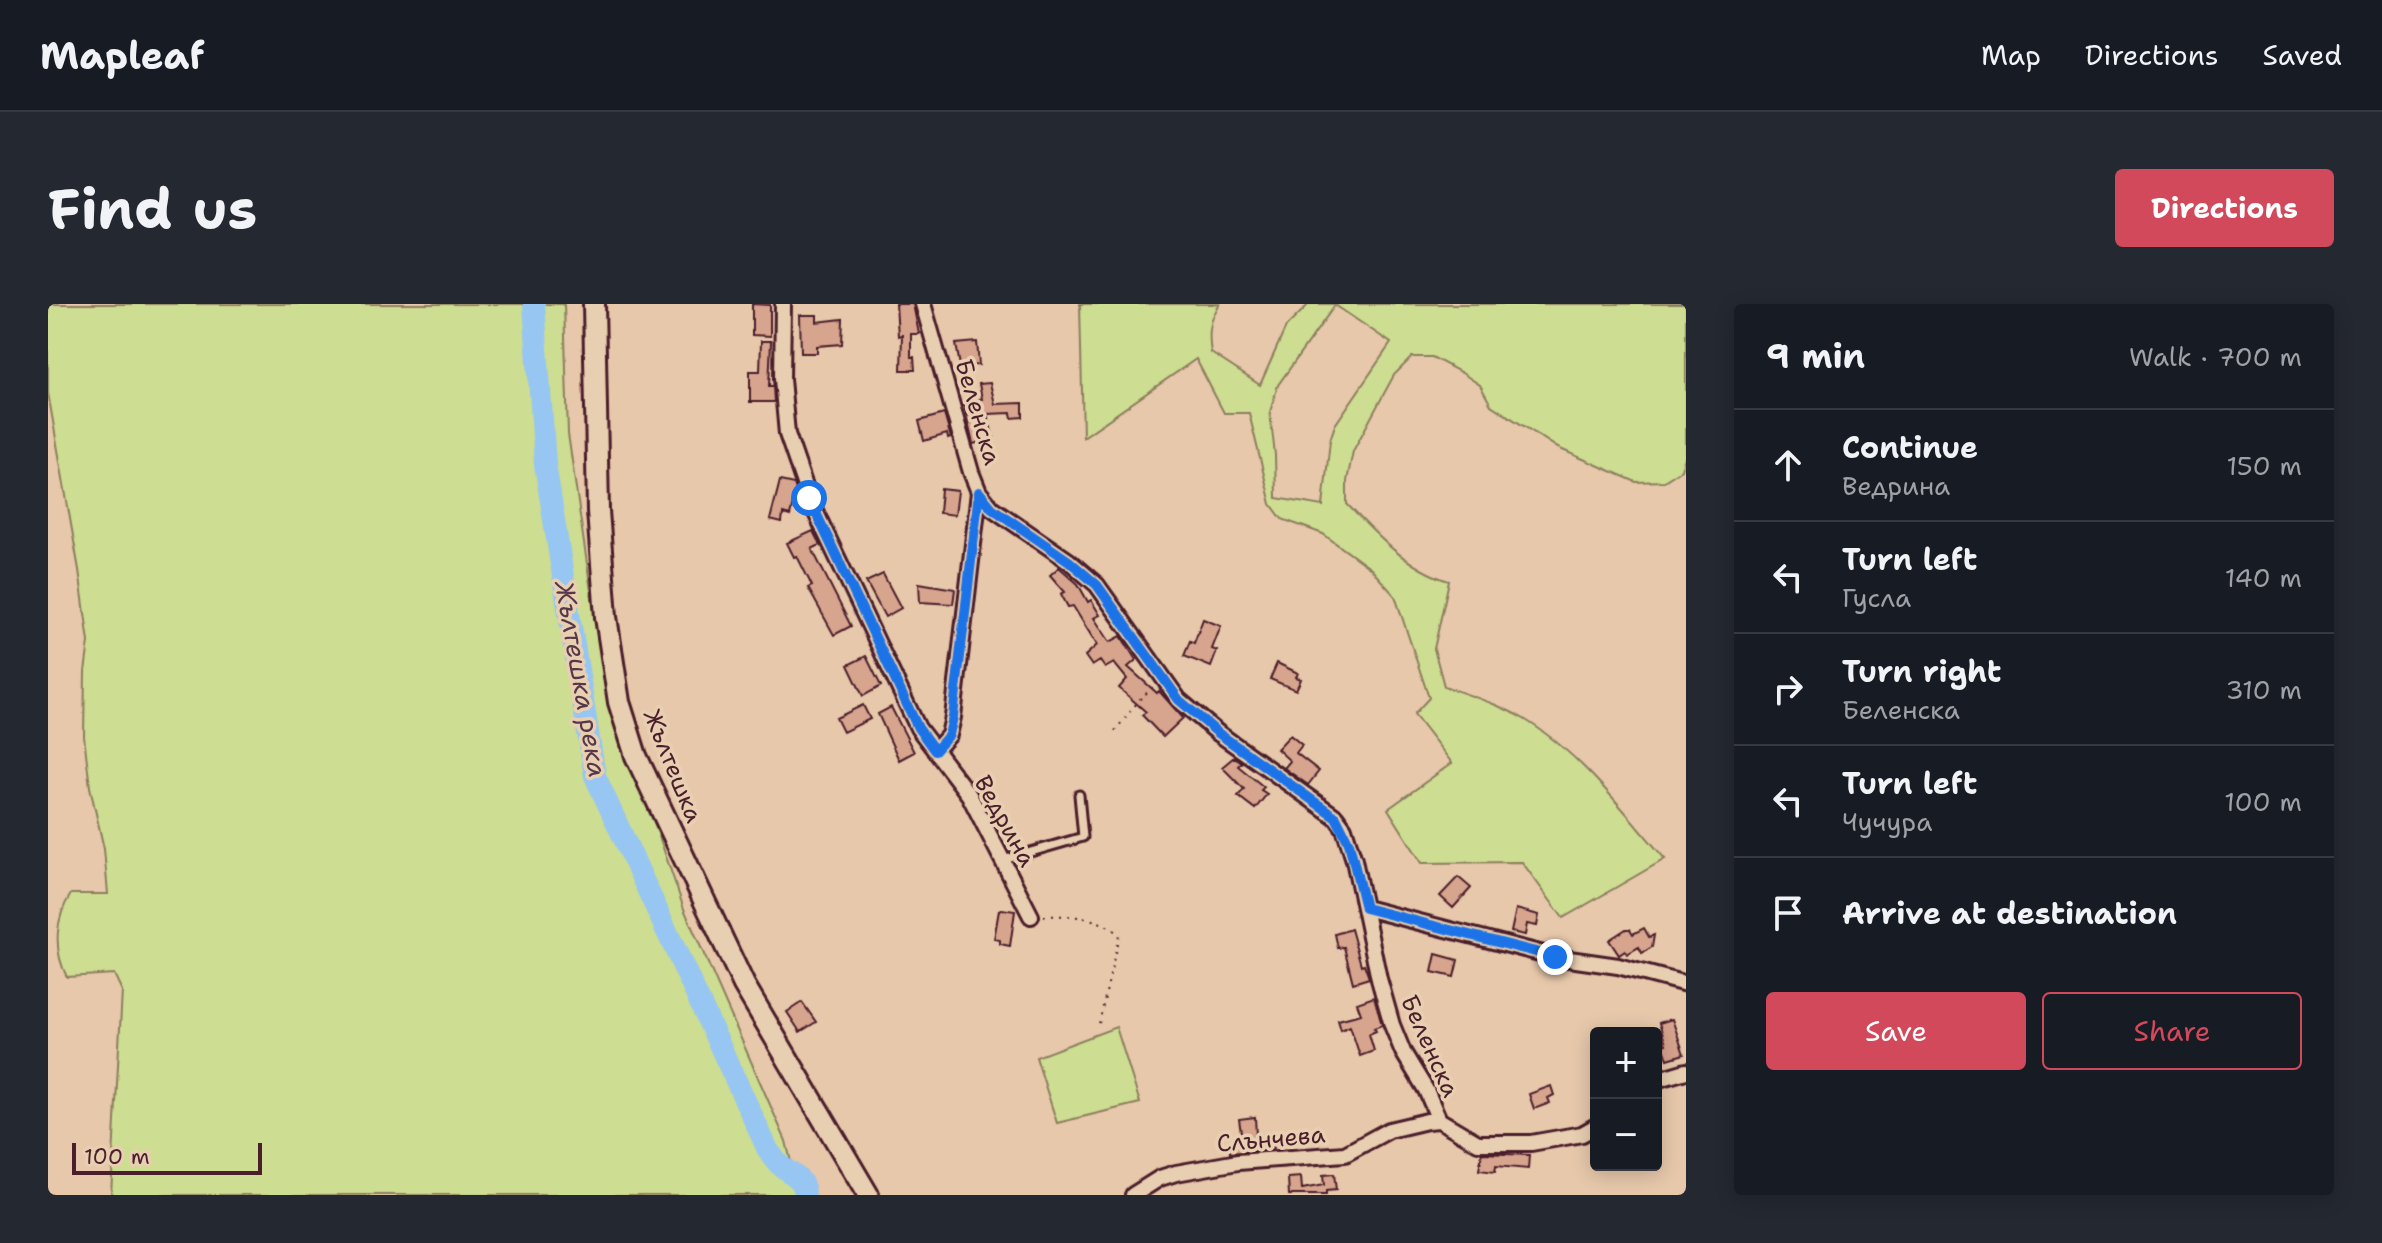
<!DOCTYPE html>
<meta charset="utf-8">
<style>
:root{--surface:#171b24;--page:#242831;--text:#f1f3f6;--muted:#9ea1a6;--line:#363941;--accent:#d1495b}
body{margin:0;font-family:"Shantell Sans",sans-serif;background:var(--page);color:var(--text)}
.controls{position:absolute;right:24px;bottom:24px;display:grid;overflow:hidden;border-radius:8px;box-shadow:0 4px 20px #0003}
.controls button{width:72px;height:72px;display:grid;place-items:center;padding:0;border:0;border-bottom:2px solid var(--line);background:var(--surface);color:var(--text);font:40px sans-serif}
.scale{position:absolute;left:24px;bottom:20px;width:190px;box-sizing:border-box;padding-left:8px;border:4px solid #4a1f2b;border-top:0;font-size:22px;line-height:28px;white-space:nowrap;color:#4a1f2b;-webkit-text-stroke:6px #e9cfb1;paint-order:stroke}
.stop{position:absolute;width:24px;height:24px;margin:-18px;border:6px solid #1a73e8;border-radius:50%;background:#fff}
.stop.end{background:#1a73e8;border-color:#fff;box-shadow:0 2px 8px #0008}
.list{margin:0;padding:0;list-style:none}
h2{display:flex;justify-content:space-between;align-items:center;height:104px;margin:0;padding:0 32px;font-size:34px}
h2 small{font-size:26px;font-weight:400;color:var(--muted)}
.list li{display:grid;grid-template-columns:52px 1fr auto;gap:24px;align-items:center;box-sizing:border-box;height:112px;padding:0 32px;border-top:2px solid var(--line)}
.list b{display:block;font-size:30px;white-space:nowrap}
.list p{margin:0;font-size:26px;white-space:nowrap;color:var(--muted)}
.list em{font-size:26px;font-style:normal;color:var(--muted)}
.actions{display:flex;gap:16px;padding:24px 32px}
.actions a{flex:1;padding:18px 0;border:2px solid var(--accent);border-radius:8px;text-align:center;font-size:28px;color:var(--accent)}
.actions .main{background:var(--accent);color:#fff}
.icon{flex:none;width:44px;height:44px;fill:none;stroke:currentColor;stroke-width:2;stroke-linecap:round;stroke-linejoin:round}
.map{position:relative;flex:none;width:1638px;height:891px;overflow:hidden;border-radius:8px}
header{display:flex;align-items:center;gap:48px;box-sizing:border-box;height:112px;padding:0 40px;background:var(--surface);border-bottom:2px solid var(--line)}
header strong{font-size:38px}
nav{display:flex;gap:44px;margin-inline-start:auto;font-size:28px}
.intro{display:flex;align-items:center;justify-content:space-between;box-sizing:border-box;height:192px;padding:0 48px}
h1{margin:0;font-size:56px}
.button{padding:20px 36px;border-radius:8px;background:var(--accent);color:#fff;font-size:28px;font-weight:700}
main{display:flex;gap:48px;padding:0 48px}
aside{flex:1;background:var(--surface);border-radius:8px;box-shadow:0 4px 20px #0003}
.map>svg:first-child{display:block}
.green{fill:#cddd91;stroke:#8c7e5e;stroke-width:2;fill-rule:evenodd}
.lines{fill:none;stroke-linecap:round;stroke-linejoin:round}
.river{stroke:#97c6f2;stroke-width:22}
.building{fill:#d7a48e;stroke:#4a1f2b;stroke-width:2}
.service-casing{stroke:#4a1f2b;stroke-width:13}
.minor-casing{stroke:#4a1f2b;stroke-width:20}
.secondary-casing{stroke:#4a1f2b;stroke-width:26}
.path{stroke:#4a1f2b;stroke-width:2;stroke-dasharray:2 6;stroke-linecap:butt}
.service{stroke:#e9cfb1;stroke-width:7}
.minor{stroke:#e9cfb1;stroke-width:14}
.secondary{stroke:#e9cfb1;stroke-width:20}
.route{stroke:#1a73e8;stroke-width:10}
.labels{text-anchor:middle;stroke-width:7;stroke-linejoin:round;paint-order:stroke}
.street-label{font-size:24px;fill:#4a1f2b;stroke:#e9cfb1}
.water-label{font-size:26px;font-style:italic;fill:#563849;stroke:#e9cfb1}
</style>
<header>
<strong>Mapleaf</strong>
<nav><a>Map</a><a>Directions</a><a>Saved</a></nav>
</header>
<div class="intro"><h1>Find us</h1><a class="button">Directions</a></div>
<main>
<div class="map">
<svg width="1638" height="891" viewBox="0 0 1638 891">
<rect width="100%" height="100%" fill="#e7c8ab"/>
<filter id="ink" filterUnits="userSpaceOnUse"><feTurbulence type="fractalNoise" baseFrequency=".0125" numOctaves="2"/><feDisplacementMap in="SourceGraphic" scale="16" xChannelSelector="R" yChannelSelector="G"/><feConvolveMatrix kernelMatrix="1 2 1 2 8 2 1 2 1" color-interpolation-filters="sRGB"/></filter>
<g filter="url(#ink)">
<path class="green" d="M0,0H516L520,130L555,369L636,605L738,837L751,891H63L74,687L66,670L19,673C5,646 7,614 23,590H60L56,545L42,483L36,432L37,368L41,338L31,266L0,89Z
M1032,0H1172C1161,16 1160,30 1163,49L1212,81L1238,23L1261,0H1638V150L1633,166L1616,177L1588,178L1510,144L1443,101L1432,81L1414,69L1384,53H1364L1346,71L1305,147L1299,177V200C1328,231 1360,265 1401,277L1386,345L1396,382C1423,392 1451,400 1476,415C1531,448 1576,507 1617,555L1515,614L1474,558L1374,559L1340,505L1404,459L1366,410L1381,394L1347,292L1323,265L1275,230L1234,215L1223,200L1201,109H1176L1148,55L1035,133ZM1287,1L1343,39L1287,121L1282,136L1275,202L1228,194L1227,151L1222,108L1230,81Z
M1068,723L1092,799L1009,819L988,753Z"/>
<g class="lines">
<path class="river" d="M486,0L497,160L547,472L720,846C724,851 728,858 733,862C745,872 756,873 757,891"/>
</g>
<path class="building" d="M704,0L722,1V32L704,31Z
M848,0H865L871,30H863V53H866L867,66H853L854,31L850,32Z
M752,11H769V18L795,15L794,40L769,42V49H753Z
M713,37H723L721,82H725L726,98H702V67H712Z
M929,38L931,61L912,62L908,40Z
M942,79L947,100L975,99V113L964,114L963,109L939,110L946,135L925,140L916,102L927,101L926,96L934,95L931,80Z
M896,110L903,134L900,135L899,130L876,137L871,117Z
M732,177L746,180L748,186L742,212L735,210L734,219L722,216Z
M893,185L910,187L907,211L891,209Z
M765,227L772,241L764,245L803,322L786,331L760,284L764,282L749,252L746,253L739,239Z
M1011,263L1030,280L1040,298L1043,296L1052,311L1046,314L1062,338L1073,332L1088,356L1080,363L1109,389L1111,387L1135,414L1115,433L1094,411L1098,408L1071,384L1079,375L1066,359L1057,364L1052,357L1044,362L1037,352L1049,341L1025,302L1020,303L1013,290L1017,288L1002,271Z
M835,270L853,304L837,313L818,278Z
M871,279L907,285L905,300L872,298Z
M1155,315L1173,322L1164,345L1169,347L1163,363L1136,352L1142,337L1146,339Z
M818,352L833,382L815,392L800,361Z
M1229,359L1250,369L1248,373L1253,375L1248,386L1222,375Z
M815,401L822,415L795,428L788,414Z
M843,403L866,448L851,456L830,410Z
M1242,431L1254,441L1248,449L1271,467L1260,481L1236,464L1242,457L1229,445Z
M1186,453L1194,458L1190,462L1216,483L1213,486L1219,490L1207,505L1190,492L1196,485L1174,463Z
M1410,573L1423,584L1405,604L1392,592Z
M954,605L967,607L962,642L952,640V636L946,635L951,606Z
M1468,605L1491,611L1489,622L1479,620L1477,631L1463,628Z
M1596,624L1601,633L1606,631L1604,643L1594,649L1591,643L1579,650L1577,647L1571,651L1561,636L1578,625H1582L1585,630Z
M1303,625L1313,661L1316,660L1321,674L1305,679L1296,643L1290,644L1287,630Z
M1388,650L1410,656L1406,673L1384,668Z
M1326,693L1334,721L1326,724L1328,727L1321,730L1326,747L1312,752L1302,722L1293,726L1290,716L1313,710L1309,699Z
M754,698L768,718L752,728L739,708Z
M1624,715L1636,750L1620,755L1615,741L1618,740L1611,719Z
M1503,782L1506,791L1500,794L1502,799L1486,805L1481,790Z
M1207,813L1208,832L1223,830L1226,845L1182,849L1181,839L1194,836L1191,815Z
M1434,849L1481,851L1480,865L1448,862L1447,868L1431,866Z
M1286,870L1288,886L1278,887V891H1241L1240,874L1253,873L1254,885L1276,881L1275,871Z"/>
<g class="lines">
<g class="service-casing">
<path id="service" d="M955,556L1035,533L1031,491"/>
</g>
<g class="minor-casing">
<path id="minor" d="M735,0L734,75L739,130L761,194L870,424L921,491L983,612
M875,0L923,168L931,188L944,204L1021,257L1049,281L1131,396L1170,429L1288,513L1296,524L1306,556L1331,675L1344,721L1355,748L1378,786L1391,816
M887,447L901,431L905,413L931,188
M1317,604L1507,653L1570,662L1638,680
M1608,776L1638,767
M1085,891L1112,874L1128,869L1190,858L1297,850L1341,826L1379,817L1391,816L1430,839H1483L1534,830L1548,822"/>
</g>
<g class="secondary-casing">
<path id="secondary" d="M546,0L550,207L558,313L571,398L588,452L696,681L820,891"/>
</g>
<path class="path" d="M1067,427L1092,395L1106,382
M996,612C1023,611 1052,612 1071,631L1050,724"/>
<use href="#service" class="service"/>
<use href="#minor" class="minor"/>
<use href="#secondary" class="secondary"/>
</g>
</g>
<g class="lines" filter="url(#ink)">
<path class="route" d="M761,194L870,424L887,447L901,431L905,413L931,188L944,204L1021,257L1049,281L1131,396L1170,429L1288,513L1301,539L1317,604L1507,653"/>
</g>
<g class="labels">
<g class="street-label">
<text transform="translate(930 108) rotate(74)" y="8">Беленска</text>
<text transform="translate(625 462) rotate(68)" y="8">Жълтешка</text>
<text transform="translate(957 517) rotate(61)" y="8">Ведрина</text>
<text transform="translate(1382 742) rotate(66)" y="8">Беленска</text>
<text transform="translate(1223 835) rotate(-5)" y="8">Слънчева</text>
</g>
<g class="water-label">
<text transform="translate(533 375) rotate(80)" y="9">Жълтешка река</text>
</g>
</g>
</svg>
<div class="controls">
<button>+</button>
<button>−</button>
</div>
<div class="scale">100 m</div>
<div class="stop" style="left:761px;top:194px"></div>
<div class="stop end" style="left:1507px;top:653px"></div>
</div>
<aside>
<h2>9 min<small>Walk · 700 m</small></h2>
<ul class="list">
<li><svg class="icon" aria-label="ahead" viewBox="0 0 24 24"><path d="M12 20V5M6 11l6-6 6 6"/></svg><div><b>Continue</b><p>Ведрина</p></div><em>150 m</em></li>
<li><svg class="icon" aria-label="left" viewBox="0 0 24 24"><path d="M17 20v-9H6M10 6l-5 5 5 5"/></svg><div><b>Turn left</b><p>Гусла</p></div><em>140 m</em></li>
<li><svg class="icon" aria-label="right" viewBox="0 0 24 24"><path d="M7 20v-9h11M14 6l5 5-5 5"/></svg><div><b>Turn right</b><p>Беленска</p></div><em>310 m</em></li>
<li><svg class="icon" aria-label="left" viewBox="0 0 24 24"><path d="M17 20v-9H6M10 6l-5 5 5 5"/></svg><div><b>Turn left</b><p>Чучура</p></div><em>100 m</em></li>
<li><svg class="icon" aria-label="arrive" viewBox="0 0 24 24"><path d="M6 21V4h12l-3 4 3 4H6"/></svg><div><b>Arrive at destination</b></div></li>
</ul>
<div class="actions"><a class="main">Save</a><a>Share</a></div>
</aside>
</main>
